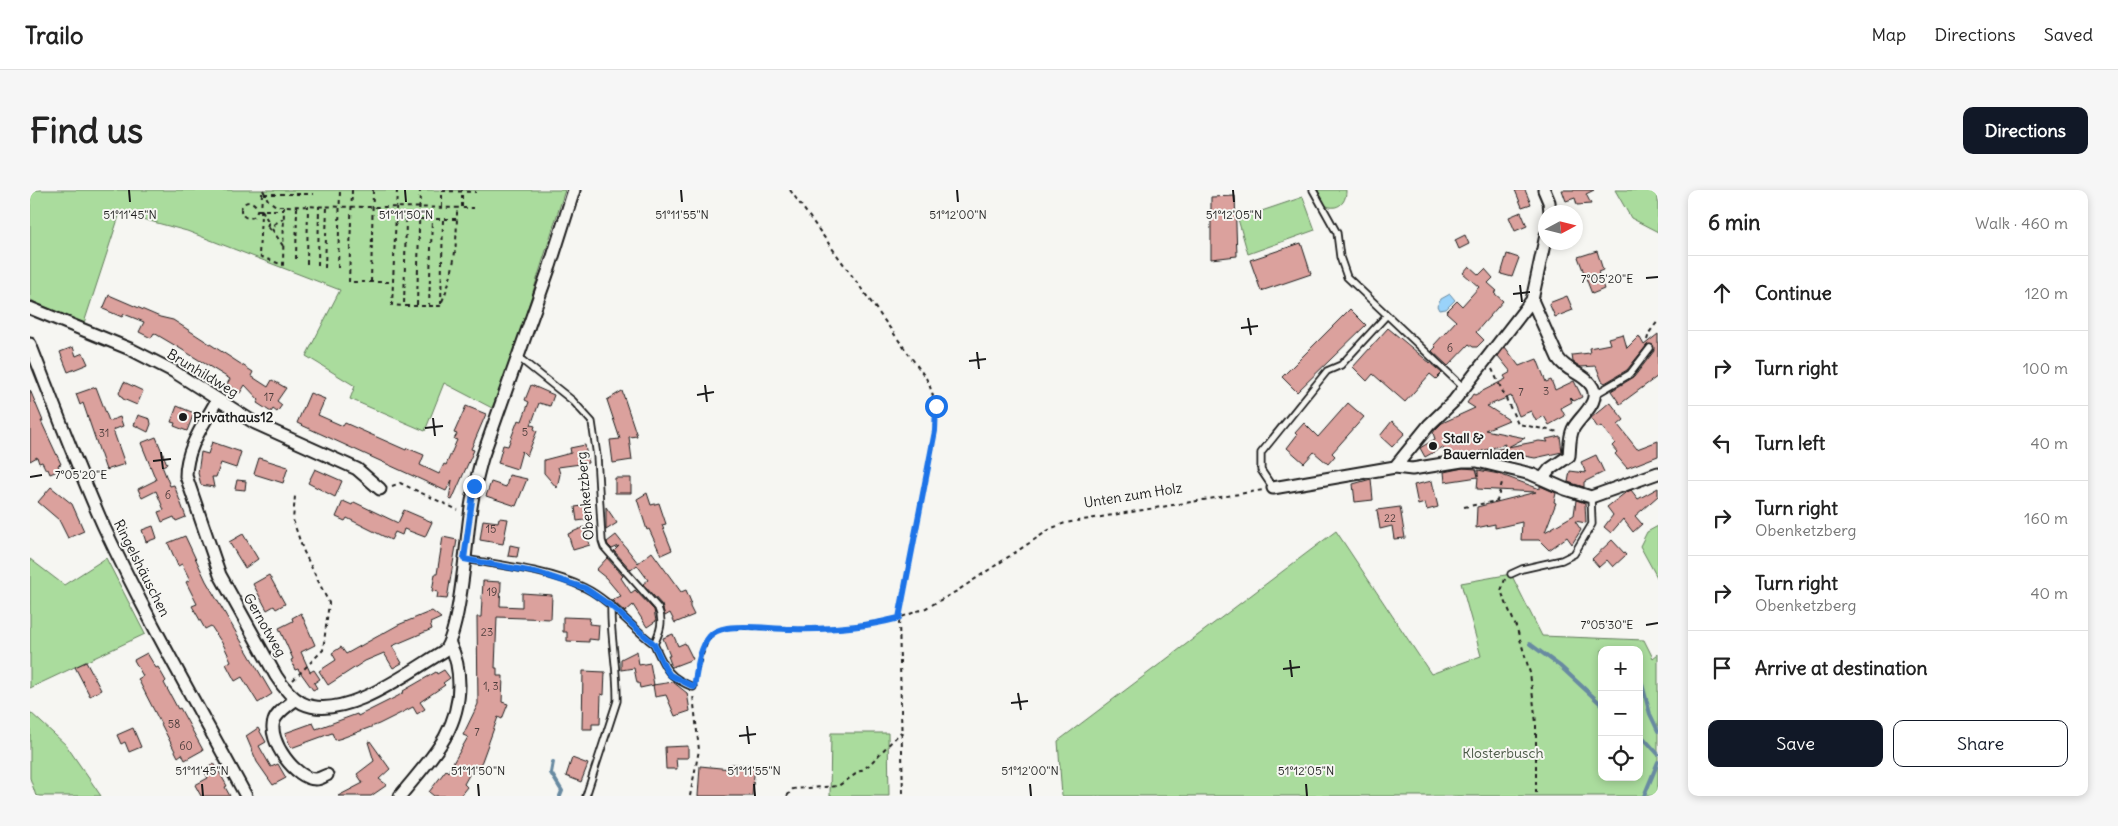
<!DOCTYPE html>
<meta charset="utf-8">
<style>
:root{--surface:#fff;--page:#f6f6f6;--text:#222;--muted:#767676;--line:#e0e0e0;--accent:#111827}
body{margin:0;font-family:Delius,sans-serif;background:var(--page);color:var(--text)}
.controls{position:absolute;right:15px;bottom:15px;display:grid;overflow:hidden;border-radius:10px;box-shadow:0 2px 8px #0003}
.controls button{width:45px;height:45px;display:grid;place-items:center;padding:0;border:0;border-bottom:1px solid var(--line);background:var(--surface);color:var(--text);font:25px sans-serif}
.compass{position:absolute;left:1508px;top:15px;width:45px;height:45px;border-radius:50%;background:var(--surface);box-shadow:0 2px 8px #0003;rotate:83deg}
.stop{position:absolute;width:15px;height:15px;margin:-11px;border:4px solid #1a73e8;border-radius:50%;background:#fff}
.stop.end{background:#1a73e8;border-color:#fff;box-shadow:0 1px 5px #0008}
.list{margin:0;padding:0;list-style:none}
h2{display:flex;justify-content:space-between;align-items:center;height:65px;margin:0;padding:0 20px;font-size:21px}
h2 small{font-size:16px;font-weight:400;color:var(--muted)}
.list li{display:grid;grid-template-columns:32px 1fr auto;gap:15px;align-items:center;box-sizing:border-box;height:75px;padding:0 20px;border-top:1px solid var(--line)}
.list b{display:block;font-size:19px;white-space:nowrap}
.list p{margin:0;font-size:16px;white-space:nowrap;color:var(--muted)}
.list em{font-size:16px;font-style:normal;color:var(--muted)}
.actions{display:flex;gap:10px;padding:15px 20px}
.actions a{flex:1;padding:11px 0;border:1px solid var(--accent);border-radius:10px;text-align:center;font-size:18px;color:var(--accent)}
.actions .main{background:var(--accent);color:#fff}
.icon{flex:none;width:28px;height:28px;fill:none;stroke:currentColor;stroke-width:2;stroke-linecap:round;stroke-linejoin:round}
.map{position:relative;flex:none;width:1628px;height:606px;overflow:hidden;border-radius:10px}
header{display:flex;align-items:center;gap:30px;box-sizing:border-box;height:70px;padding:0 25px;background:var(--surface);border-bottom:1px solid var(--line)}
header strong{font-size:24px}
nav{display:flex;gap:28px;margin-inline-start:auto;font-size:18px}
.intro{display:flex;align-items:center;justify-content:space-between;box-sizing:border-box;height:120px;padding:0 30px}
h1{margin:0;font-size:35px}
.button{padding:12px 22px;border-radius:10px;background:var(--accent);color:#fff;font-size:18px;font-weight:700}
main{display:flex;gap:30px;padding:0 30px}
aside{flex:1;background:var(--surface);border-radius:10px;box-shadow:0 2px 8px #0003}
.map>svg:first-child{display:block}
.green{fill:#aadc9d;stroke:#637c5c;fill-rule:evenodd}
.water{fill:#9ad3fa;stroke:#688aa1}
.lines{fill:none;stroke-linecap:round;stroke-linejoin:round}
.stream{stroke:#688aa1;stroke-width:4}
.building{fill:#dba19d;stroke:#1c1c1c}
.lane-casing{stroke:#1c1c1c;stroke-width:9}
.street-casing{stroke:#1c1c1c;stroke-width:15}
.path{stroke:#1c1c1c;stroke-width:2;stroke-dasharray:4 4;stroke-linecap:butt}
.lane{stroke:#f6f6f2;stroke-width:5.5}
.street{stroke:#f6f6f2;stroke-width:11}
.route{stroke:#1a73e8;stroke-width:6}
.ticks{fill:none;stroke:#1c1c1c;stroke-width:2}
.poi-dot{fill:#1c1c1c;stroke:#f6f6f2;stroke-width:2}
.labels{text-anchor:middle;stroke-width:4;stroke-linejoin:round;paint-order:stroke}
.number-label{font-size:11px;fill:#4c3d3c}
.street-label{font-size:14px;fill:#1c1c1c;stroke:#f6f6f2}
.poi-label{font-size:14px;font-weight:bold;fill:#1c1c1c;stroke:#f6f6f2;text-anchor:start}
.park-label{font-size:14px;fill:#475643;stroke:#f6f6f2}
.ticks-label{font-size:12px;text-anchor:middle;fill:#1c1c1c;stroke:#f6f6f2;stroke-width:4;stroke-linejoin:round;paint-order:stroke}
</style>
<header>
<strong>Trailo</strong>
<nav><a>Map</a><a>Directions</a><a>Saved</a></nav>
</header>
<div class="intro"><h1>Find us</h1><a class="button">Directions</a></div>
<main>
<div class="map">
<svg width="1628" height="606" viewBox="0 0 1628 606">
<rect width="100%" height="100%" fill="#f6f6f2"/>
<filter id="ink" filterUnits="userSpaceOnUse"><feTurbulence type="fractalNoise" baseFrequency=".02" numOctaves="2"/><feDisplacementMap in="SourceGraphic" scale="10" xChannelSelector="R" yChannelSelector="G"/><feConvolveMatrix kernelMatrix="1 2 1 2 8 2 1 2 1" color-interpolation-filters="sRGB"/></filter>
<g filter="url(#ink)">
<path class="green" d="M0,0H535L485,159L462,218L414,193L395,241L320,209L325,196L276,166L310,100L157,41L90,23L54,133L6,113L0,109Z
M1288,0H1316C1317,25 1286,21 1288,0Z
M1585,0H1628V42L1601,28Z
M1273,7L1285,40L1218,64L1208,29Z
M1628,336V389L1610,356L1617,342Z
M1306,341L1401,484L1451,466L1431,393L1481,384L1512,446L1614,450L1623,468L1628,464V606H1032L1028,551ZM1572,460H1609V587H1572Z
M76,368L115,444L0,498V369L34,395Z
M0,522L36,555L71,606H6L0,588Z
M801,543H858L859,606H800Z"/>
<path class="water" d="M1420,104L1425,110L1416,119L1409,120L1407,116L1411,109Z"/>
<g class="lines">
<path class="stream" d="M1500,454L1530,476L1572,515
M1609,483L1620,524L1628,541
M1609,543L1628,564
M523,572L521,583L532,601L530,606
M1614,606L1628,572"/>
</g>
<path class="building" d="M1485,0H1495L1501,14L1492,17Z
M1532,0H1564L1556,4L1561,14L1547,15L1545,8L1536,11Z
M1205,6L1207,66L1181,69V7Z
M1491,22L1497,36L1485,41L1479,27Z
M1435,45L1439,54L1429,59L1425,50Z
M1271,53L1281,84L1231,101L1220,70Z
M1567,61L1573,80L1568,82L1574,99L1562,104L1548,67Z
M1477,64L1489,68L1482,87L1471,84Z
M1439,76L1449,85L1455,79L1463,88L1458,93L1467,101L1464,103L1473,111L1446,142L1454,150L1447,157H1443L1439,154L1418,176L1402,161L1406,157L1404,155L1426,131L1416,122L1427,111L1432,116L1449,97L1433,83Z
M79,105L130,127L143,130L223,182L221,186L238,197L242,190L256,198L247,211L252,215L247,222L243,219L241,222L227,213L229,210L215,195L210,203L197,194L200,189L146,156L124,143L121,148L109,142L114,132L94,124L92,127L73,119Z
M1537,106L1543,120L1525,127L1519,113Z
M1320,119L1336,135L1267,202L1252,187Z
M1358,138L1412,183L1406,189L1400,184L1375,212L1343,184L1337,191L1323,177Z
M1593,144L1597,158L1609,146L1614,155L1628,144V186L1590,214L1581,201L1604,187L1624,161L1623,155H1617L1597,180L1575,193L1572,191L1566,176L1551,177L1543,172L1542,165L1560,163L1559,158L1580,154L1578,148Z
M43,157L46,166L53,163L58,174L38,182L30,162Z
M1475,157L1489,176L1507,169L1516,192L1521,190L1525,200L1544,191L1552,207L1544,211L1540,207L1542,212L1531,218L1535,226L1519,235L1514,226L1506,231L1501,221L1489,226L1481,206L1457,216L1479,230L1455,240L1495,248L1478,257L1509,251L1518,252L1516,249L1530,246L1532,262L1505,268L1462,260L1474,258L1475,254L1443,264L1414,266L1413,257L1395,267L1390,258L1405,249L1403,243L1405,240L1412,233L1445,218L1437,213L1443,204L1445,205L1476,189L1474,186L1481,182L1468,166Z
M94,192L113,201L107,215L93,209L89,203Z
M501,195L524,205L520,216L509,213L501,235L505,236L504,239L507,241L497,266L492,261L487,279L468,273L473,255L478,256L488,230L492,231L499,212L495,210Z
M66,197L79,231L90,227L93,236L83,240L95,274L76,280L53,213L50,215L46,204Z
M0,200L13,231H11L31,274L28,275L30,280L20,284L18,279L16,280L12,272L9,273L7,267L0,271Z
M592,201L607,246L599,247L602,270L583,273L580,250L590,249L577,210Z
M280,203L295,209L288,225L313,236L315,233L376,260L377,258L394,265L390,275L409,284L414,274L416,275L427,250L424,249L427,244L424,243L436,216L456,224L441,259L444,260L422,310L419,309L422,290L416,301L267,233Z
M1580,212L1594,230L1588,235L1607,259L1628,251V266L1597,278L1585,264L1587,262L1582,256L1585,253L1571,236L1568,238L1561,228Z
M1318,213L1334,227L1302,263L1305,266L1298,274L1284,262L1274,273L1257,258L1267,245L1265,243L1274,233L1288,247Z
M147,216L164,223L157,241L144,236L145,233L141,232Z
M108,225L120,229L121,234L118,242L104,235Z
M1362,231L1375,243L1362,257L1350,246Z
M126,247L137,274L132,276L140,296L144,295L156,327L146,331L144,327L132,332L128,322L134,320L126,301L112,308L108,299L126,290L111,253Z
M182,252L211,262L206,278L191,273L186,287H182L184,297L171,295L168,283L171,262L178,264Z
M555,255L558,273L528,277L530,284L527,298L514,283V270L541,263L540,258Z
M1566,265L1574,282L1554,292V297L1538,292L1540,281L1556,283L1551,272Z
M229,268L258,277L253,293L224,284Z
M1433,278L1446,279L1448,286V280L1469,284L1510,299V296L1526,303L1524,312L1526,313L1515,342L1544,325L1546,310L1555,313L1556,333L1545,331L1551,340L1542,354L1537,347L1519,360L1509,350H1491L1492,332L1465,338V334L1446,338L1447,317L1506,302L1447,299L1448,287L1415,292L1414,282Z
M285,279L312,291L305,307L278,293Z
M479,285L497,289L486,316L456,306L461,292L476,297Z
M585,288H601V303H585Z
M1341,289L1343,310L1325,312L1323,294Z
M207,290L216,291L215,300L205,299Z
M1402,291L1408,317L1397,320L1395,313L1388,315L1384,295Z
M21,297L42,314L54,341L38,348L29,330L8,312Z
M1628,298V306L1605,326L1612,334L1603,342L1593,329L1581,343L1574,337L1583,325L1577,317L1595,303L1601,300L1608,309Z
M617,303L621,315L629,313L636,334L632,335L642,360L631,365L619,339L617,340L607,309Z
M313,311L322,315L324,312L368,333L374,320L402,332L395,347L374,339L372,345L365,342L361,350L317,328L315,331L306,327Z
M559,315L561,329L547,331L545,317Z
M576,317L587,333L576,340Z
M1370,317L1375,348L1364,349L1362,336L1350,339L1347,320Z
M469,328L478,329L473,354L450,350L453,330L468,332Z
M123,336L127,348L116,352L112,340Z
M554,337L560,355L543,360L538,344Z
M213,344L228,369L215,378L199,352Z
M586,345L608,373L622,362L651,402L656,400L661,412L660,413V417L664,425L645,433L640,423L635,426L632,415L613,394L618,390L607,375L601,380L584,361L589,356L582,359L578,355L577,352Z
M155,346L176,391L242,504L228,513L212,487L205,491L196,474L201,471L194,456L181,436L175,439L162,416L167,414L156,392L160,390L152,374L148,376L138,353Z
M413,347L427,350L417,409L407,408L408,402L402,401L405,384H407Z
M1582,350L1596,365L1583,377L1577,370L1569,377L1562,369Z
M480,355L489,357L487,367L478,366Z
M577,368L593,386L591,388L601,403L605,400L624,420L626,431L617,437L603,415L595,422L584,412L582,410L591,406L576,388L566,380Z
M239,385L255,414L246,419L244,416L237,420L223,394Z
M453,391L471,392L470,416L492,417V403L522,405L521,429L467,427L465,478H467V486H473L472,512L478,514L472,529L468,527L452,571L447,580L443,578L434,594L437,597L430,606H404L399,602L416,580L418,582L438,547L433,545L448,514L447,427H451Z
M402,421L411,428L400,433L402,439L362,456L372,473L363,478L354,463L335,471L298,495L289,481L306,470L302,463L311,457L316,464L368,435Z
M271,423L285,455L271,462L280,482L284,480L290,489L284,493L287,498L283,500L268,479L265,480L261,470L263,469L249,438L263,431L262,428Z
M533,427L560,428L559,434L569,435L568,450L559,449V452L537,451V442H533Z
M643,444L648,456L655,453L663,469L642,477L638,466H640L633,448Z
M607,461L609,475L620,473L624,495L610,498L609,493H607L604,478L591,480V469Z
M117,463L126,478L128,477L136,491L134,493L148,519L150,518L173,560L155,570L152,564L148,567L108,489L113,486L104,470Z
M56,472L71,500L60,506L45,477Z
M414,480L420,488L413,493L415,495L390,512L395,519L387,524L383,517L349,534L312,548L305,550L302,543L261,558L255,543L283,533L286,539L327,524L328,526L368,506L374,502L373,501L406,482L407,484Z
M553,481L575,482L574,505L571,504L570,534H562V539H552Z
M643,492L657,503L660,521L645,526L636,505L625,507L623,495Z
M103,538L111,557L99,562L95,552L91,554L87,545Z
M228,538L236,552L229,556L241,577L248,574L256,588L243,595L227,572L216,546Z
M340,551L360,579L349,589L357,595L341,606H308L333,593L327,584L344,571L338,552Z
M658,556V568H646L647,579H636L635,557Z
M542,568L558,574L551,592L536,586Z
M184,573L197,596L195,597L200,606H171L165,595L178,588L174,581Z
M701,574L725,575L722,606H668L670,576L701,579Z"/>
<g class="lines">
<g class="lane-casing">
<path id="lane" d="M1283,0L1307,43L1310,67L1317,87L1357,125
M1564,205L1600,184L1620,158
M1243,298L1231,280V263L1297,181L1311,175L1357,125L1434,198
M434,369C471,375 522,381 555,398C580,410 601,437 624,454C630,442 634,431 628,418L574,357L572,351L567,266L562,232L543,211L488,167
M1481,384L1492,379L1532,370L1544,364L1562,334L1561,307
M624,454C635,478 638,487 663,497
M556,606L587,511C588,479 580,448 581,416"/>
</g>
<g class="street-casing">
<path id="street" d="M1514,0L1519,12L1520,22
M1502,110L1516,45
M0,118L100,159L143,181L225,233L327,279L350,299
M0,154C24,215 47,277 74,337C117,429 168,517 216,606
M187,210C174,234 156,258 156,286L190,385L246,486C253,497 261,507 272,513C313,533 380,481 414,461C430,443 436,352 440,325C442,305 447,287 452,268L520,76L544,0
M1365,277L1399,235L1423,212L1502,110L1528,168C1536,181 1553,183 1561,195C1573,211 1549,227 1543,239C1539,248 1540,257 1539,266L1520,279L1513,288
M1243,298L1365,277L1382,279L1432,271H1447L1501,284L1535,299L1561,307L1628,283
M266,509C258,516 247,522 244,531C237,550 266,590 286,589C290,589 294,586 297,585
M370,606C398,571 429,543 429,495C429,480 427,468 420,454"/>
</g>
<path class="path" d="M233,0L238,10L246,16L444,18
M322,0L319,92H363
M367,0L362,115L374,116
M760,0L896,188C905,206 907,221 905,241L869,428L873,606
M412,1L446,2
M232,3L229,66L253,75L254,16
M234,4H284
M211 20a8 8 0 1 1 16 0a8 8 0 1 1-16 0Z
M412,17V2
M432,17V0
M227,20H254
M232,20L239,33
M366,29H427
M376,29L374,116H410C425,84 427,53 427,18
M237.5 36a3.5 3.5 0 1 1 7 0a3.5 3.5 0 1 1-7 0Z
M244,34L253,29
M242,39L253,56
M266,69L267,16
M277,74L278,16
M288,75L289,16
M295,78L297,16
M308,78L310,0
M341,92L343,0
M411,114L413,29
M387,115L390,0
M399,117L402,29
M1617,150L1619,143L1628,131
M1462,179L1488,234L1529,242
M362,296L370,293L428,320
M1434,317L1467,311L1473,289
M1475,389L1471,401L1487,439L1500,483L1506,533V606
M665,488L678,450L686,441L698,438L763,439L813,438L869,428L896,418L927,401L1022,338L1035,333L1233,300
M263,490L293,460L299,413L273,360L263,330L265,306
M660,606L669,560L663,505
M757,606L763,599L808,596L839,575L871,542"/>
<use href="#lane" class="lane"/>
<use href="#street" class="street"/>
</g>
</g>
<g class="lines" filter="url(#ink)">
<path class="route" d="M444,296L434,369L509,383L555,398L581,416L624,454L635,478L640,485L664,497C667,481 669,458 680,446C684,441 691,439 697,438C719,435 741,439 762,439C798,440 835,437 869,428L905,241L906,216"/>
</g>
<path class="ticks" d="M99,0L100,12M375,0L376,12M651,0L652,12M927,0L928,12M1203,0L1204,12M1616,88L1628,87M1490,95L1492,112M1483,104L1500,102M1218,128L1221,145M1211,138L1228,136M947,162L949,179M939,171L956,169M675,195L677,212M667,205L684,202M403,228L405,246M395,238L413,236M131,262L133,279M123,271L141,269M0,287L12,285M1616,435L1628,433M1260,470L1262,487M1253,479L1270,477M988,503L991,520M981,513L998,511M717,536L719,554M709,546L726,544M172,594L173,606M448,594L449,606M724,594L725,606M1000,594L1001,606M1276,594L1277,606"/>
<g class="poi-dot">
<circle cx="153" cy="227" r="5"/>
<circle cx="1403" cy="256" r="5"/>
</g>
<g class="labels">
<g class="number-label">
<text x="1420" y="162">6</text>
<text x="1516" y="205">3</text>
<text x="1491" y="206">7</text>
<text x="239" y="211">17</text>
<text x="495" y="246">5</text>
<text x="74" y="247">31</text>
<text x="138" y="309">6</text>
<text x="1360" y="332">22</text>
<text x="461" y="343">15</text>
<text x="462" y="406">19</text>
<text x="457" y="446">23</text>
<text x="461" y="500">1, 3</text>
<text x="144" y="538">58</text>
<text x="447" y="546">7</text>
<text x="156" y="560">60</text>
</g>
<g class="street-label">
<text transform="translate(173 183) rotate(31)" y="5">Brunhildweg</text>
<text transform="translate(1103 305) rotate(-9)" y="5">Unten zum Holz</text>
<text transform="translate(555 306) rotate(-95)" y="5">Obenketzberg</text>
<text transform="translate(112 378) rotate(63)" y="5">Ringelshäuschen</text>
<text transform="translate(235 435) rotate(60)" y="5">Gernotweg</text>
</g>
<g class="poi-label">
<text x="163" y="232">Privathaus12</text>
<text x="1413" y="253">Stall &amp;<tspan x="1413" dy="16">Bauernladen</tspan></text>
</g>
<g class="park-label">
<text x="1473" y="568">Klosterbusch</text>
</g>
</g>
<g class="ticks-label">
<text x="100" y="29">51°11'45"N</text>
<text x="376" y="29">51°11'50"N</text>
<text x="652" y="29">51°11'55"N</text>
<text x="928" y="29">51°12'00"N</text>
<text x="1204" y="29">51°12'05"N</text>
<text x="1577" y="93">7°05'20"E</text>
<text x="51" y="289">7°05'20"E</text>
<text x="1577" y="439">7°05'30"E</text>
<text x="172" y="585">51°11'45"N</text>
<text x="448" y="585">51°11'50"N</text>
<text x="724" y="585">51°11'55"N</text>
<text x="1000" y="585">51°12'00"N</text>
<text x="1276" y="585">51°12'05"N</text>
</g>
</svg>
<div class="controls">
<button>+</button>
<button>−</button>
<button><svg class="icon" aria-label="locate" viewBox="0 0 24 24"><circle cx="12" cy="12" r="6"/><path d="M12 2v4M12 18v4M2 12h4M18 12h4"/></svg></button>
</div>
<svg class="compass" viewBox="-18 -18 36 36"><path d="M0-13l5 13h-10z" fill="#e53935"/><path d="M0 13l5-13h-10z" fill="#767676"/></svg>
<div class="stop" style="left:906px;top:216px"></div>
<div class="stop end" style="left:444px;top:296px"></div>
</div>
<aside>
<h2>6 min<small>Walk · 460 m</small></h2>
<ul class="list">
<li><svg class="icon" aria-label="ahead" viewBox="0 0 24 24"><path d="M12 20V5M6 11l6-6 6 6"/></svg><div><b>Continue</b></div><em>120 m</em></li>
<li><svg class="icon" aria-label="right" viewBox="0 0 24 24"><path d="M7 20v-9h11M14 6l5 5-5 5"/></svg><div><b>Turn right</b></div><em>100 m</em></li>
<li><svg class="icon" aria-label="left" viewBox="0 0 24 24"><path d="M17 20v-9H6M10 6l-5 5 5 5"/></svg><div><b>Turn left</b></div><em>40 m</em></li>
<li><svg class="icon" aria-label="right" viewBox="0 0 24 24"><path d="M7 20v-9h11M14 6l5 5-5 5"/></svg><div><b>Turn right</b><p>Obenketzberg</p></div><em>160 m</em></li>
<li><svg class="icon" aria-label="right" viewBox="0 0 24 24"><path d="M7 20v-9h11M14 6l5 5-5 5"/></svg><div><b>Turn right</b><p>Obenketzberg</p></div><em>40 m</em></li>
<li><svg class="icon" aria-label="arrive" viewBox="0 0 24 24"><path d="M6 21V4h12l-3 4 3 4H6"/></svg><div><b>Arrive at destination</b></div></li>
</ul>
<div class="actions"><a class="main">Save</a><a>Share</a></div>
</aside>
</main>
